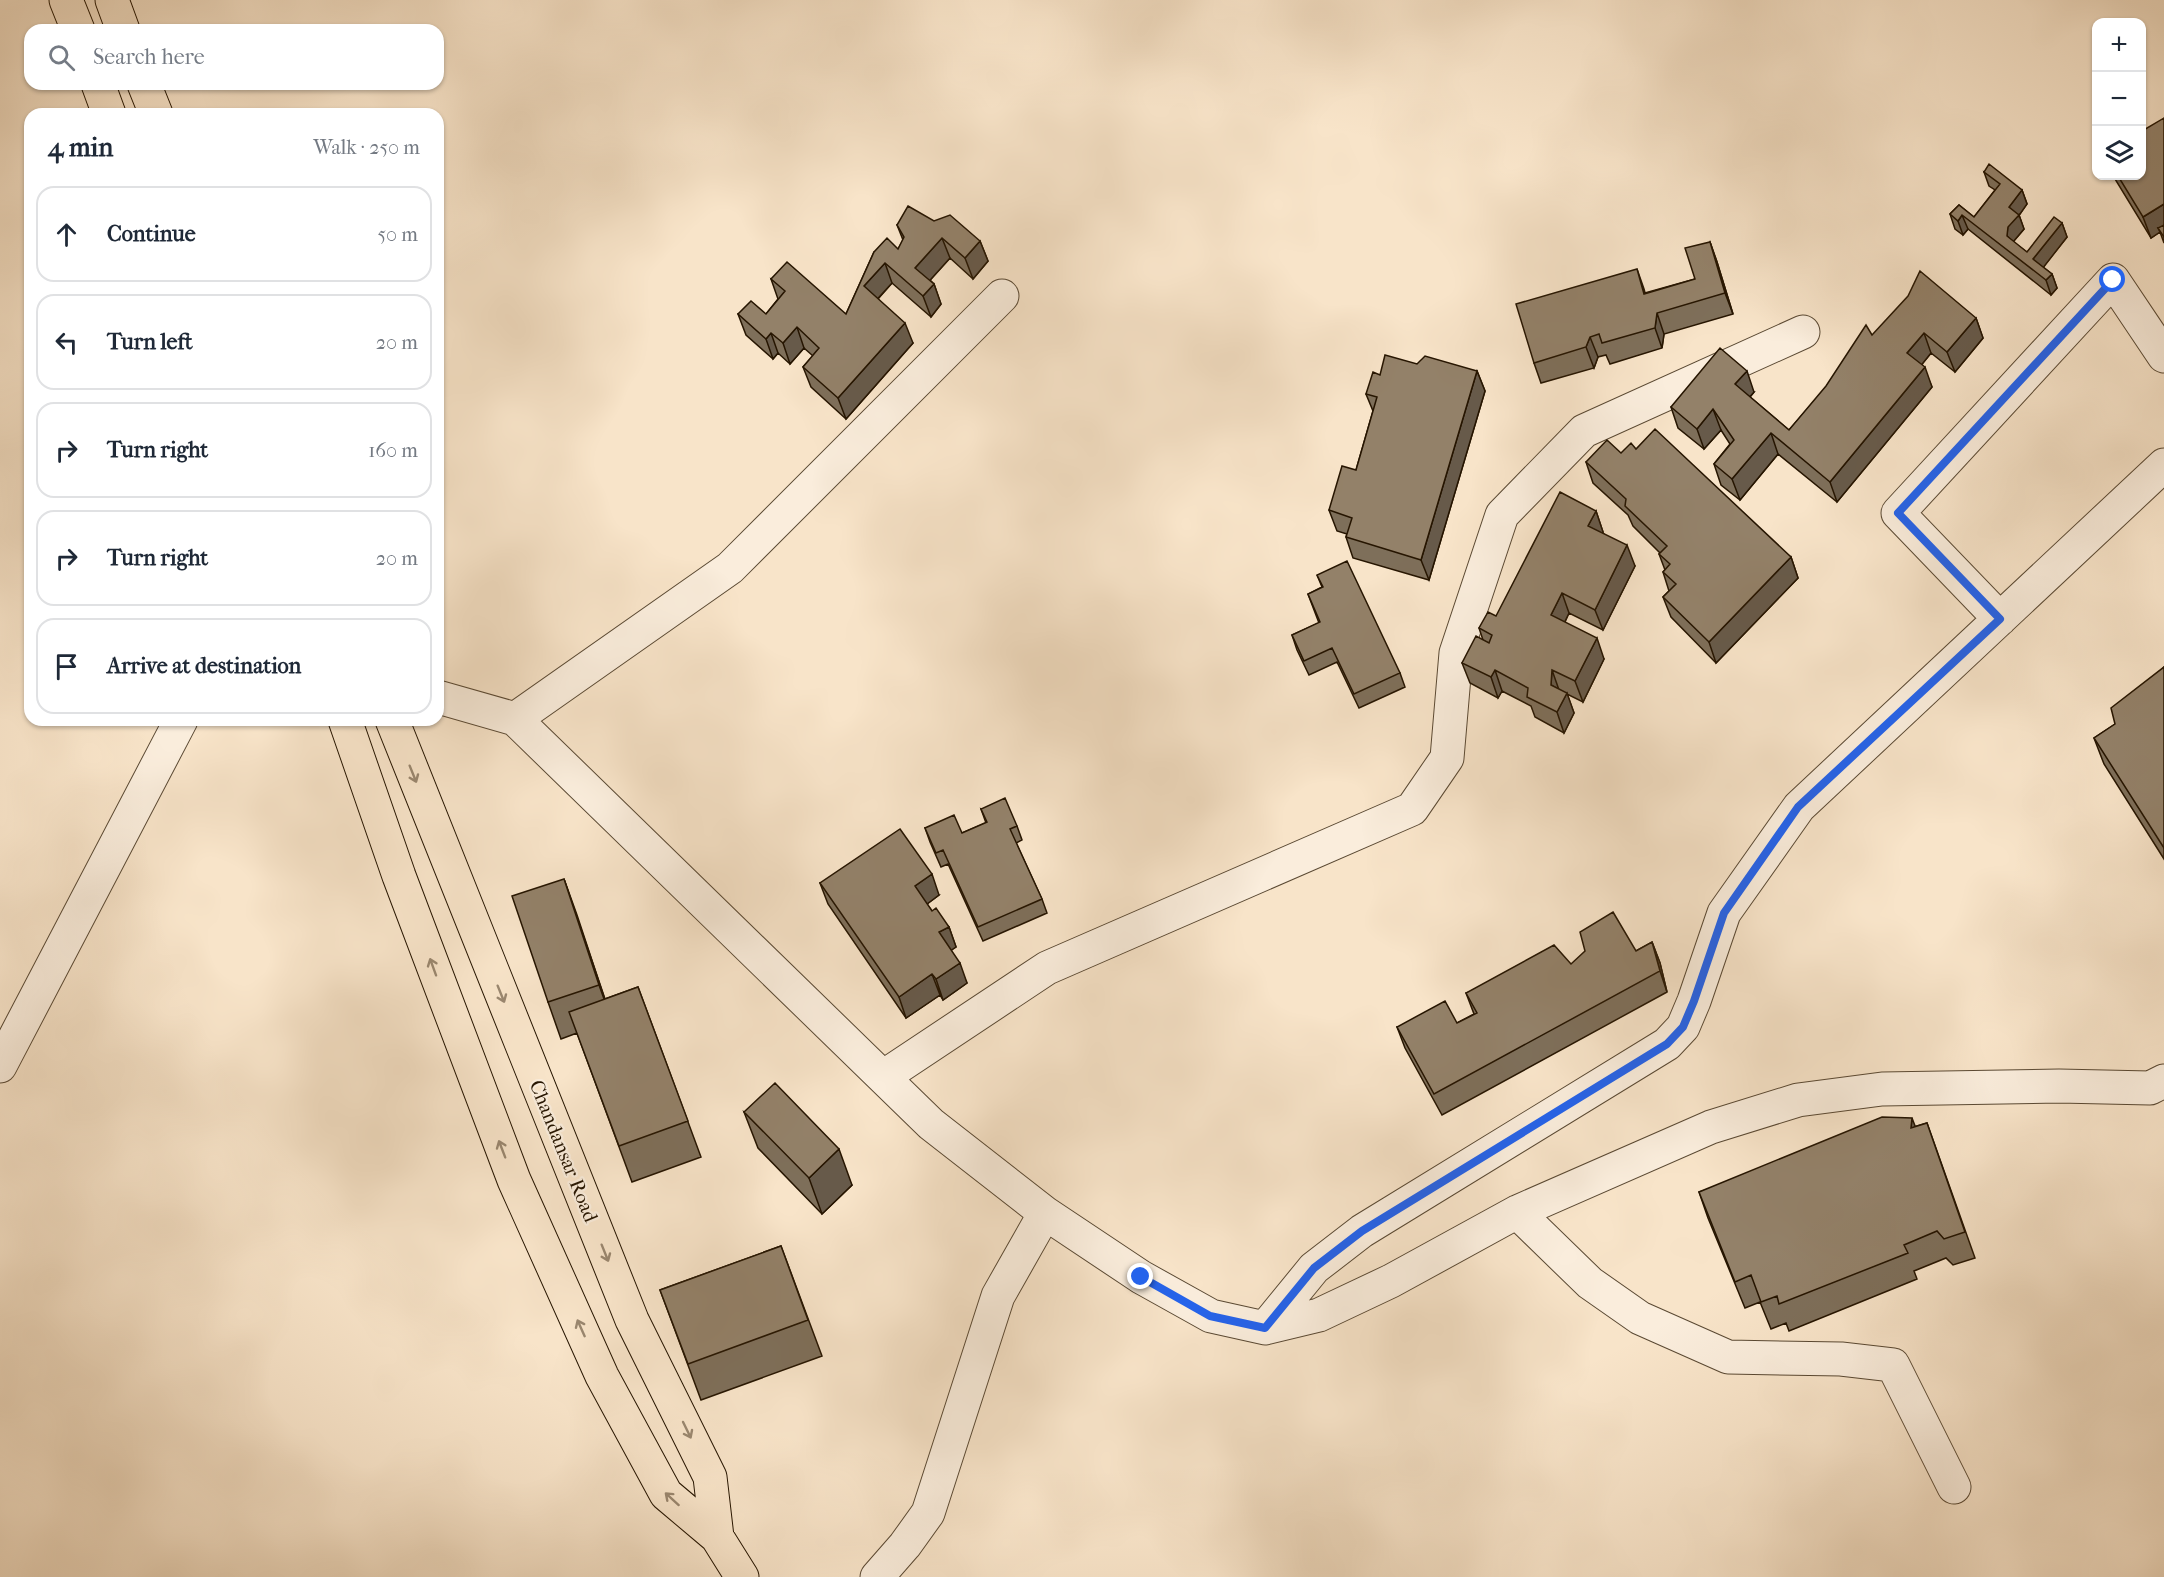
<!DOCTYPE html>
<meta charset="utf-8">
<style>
:root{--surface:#fff;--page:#f6f6f7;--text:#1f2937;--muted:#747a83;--line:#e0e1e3}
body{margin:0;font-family:"IM FELL French Canon",serif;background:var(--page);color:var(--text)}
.controls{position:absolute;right:18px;top:18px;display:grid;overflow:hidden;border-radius:12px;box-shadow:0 2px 4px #0004}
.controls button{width:54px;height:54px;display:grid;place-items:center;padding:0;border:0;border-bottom:2px solid var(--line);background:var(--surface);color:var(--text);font:30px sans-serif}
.stop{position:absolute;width:18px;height:18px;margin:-14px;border:4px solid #2563eb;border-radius:50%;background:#fff}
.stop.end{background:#2563eb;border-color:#fff;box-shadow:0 2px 6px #0008}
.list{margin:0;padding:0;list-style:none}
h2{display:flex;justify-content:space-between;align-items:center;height:78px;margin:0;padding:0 24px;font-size:26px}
h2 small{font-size:20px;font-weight:400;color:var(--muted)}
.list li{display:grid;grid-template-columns:39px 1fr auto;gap:18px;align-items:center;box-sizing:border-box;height:96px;margin:0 12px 12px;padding:0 12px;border:2px solid var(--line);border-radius:18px}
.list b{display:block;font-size:22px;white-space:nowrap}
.list em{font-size:20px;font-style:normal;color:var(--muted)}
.icon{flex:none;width:33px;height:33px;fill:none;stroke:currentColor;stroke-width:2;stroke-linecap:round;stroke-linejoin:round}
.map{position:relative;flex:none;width:2164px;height:1577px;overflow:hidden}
.search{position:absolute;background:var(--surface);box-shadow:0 2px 4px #0004;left:24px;top:24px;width:420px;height:66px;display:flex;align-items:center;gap:15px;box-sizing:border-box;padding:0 21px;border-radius:18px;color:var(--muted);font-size:22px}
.panel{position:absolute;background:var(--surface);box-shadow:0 2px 4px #0004;left:24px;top:108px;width:420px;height:618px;border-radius:18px}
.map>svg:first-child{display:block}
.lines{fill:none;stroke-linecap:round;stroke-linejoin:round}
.minor-casing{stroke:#5a4933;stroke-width:35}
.major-casing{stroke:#261501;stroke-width:35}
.minor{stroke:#faeddc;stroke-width:33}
.major{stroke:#f8e4c9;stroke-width:33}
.wall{fill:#7e6f5a;stroke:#261501;stroke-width:1.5}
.shaded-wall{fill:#675a4a;stroke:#261501;stroke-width:1.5}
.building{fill:#938169;stroke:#261501;stroke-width:1.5}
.oneway{stroke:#9a876f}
.route{stroke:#2563eb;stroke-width:8}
.labels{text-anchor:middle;stroke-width:4.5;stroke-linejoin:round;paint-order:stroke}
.street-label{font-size:20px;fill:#261501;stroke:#faeddc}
</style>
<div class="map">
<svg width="2164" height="1577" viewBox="0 0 2164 1577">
<rect width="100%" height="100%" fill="#f8e4c9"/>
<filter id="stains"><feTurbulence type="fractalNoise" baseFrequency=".00333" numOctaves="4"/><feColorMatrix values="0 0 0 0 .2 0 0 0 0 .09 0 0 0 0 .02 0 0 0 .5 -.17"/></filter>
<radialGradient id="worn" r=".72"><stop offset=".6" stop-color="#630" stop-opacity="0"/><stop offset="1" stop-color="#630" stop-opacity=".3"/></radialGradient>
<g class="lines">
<g class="minor-casing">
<path id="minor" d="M2000,619L1898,513L2113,280L2164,356
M438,697L515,719L730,568L1002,296
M515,719L931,1124L1045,1213L1141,1277L1211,1316L1265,1328L1319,1315L1391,1281L1517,1212L1711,1127L1798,1100L1882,1089L2059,1086L2150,1088L2164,1081
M0,1066L181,720
M883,1077L1047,968L1412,809L1447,758L1456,653L1502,515L1584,431L1803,332
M1517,1212L1590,1283L1640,1318L1728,1357L1841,1359L1893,1365L1954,1487
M1265,1328L1314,1268L1362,1231L1667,1044L1683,1027L1694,1001L1724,913L1799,807L2164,465
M877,1577L905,1545L928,1513L998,1296L1045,1213"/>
</g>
<g class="major-casing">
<path id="major" d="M66,0L78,30
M112,0L123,30
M98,84L109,114
M144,84L156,114
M345,720L399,876L514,1180L602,1376L666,1494L717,1537
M392,720L632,1320L710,1477L717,1537L742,1577"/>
</g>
<use href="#minor" class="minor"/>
<use href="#major" class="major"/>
</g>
<path class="wall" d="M2164,118V243L2160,232L2151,238L2115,179L2114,176H2142Z
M1984,172L2022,190L2027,204L2019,215L2024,229L2013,242L2027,252L2062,223L2067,237L2043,267L2052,274L2057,288L2051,295L1968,229L1963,235L1955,229L1950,214L1959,205L1974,217L1995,190L1989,186Z
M934,221L980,241L988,261L973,279L950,258L930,280L934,284L941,304L931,317L892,283L878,299L913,343L846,419L811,387L803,367L813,356L804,348L790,364L778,353L773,359L746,335L738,314H766L778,299L771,279L846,314L874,252L898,249L903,240L897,225Z
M1710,242L1717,262L1733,314L1664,334L1662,348L1610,364L1606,355L1598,357L1594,368L1541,383L1534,363L1645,293L1695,279Z
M1976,318L1983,338L1955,372L1931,353L1922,364L1932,387L1837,502L1778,454L1740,500L1721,485L1714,464L1730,444L1721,430L1704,449L1678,428L1671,407L1754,392L1750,397L1789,430L1872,335Z
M1417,364L1477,371L1485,391L1429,580L1353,558L1346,537L1347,534L1337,531L1329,510L1356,470L1373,411L1366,394L1380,375Z
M1636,449L1791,557L1798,578L1716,663L1671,617L1663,597L1669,591L1663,572L1665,570L1659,554L1660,553L1633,526L1628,515L1593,483L1586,462L1621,453Z
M1596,511L1603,532V533L1635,566L1603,630L1569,613L1565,622L1604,659L1583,702L1567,694L1574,713L1564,733L1535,717L1531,706L1502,691L1498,698L1470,683L1462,663L1483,640L1479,628L1496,616Z
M1317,575L1400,673L1405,687L1359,708L1337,662L1309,675L1297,650L1292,635L1319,623L1308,594L1322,587Z
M2164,667V859L2104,764L2094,738L2115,724Z
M981,809L1017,826L1022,840L1016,843L1042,899L1047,913L983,941L948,864L941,867L930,842L925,828L962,833L986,823Z
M564,879L605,999L638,987L701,1157L632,1182L577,1033L561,1039L548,1002Z
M820,883L939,895L927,904L932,911L949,927L956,947L951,950L967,983L943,1000L940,995L906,1018L828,904Z
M1652,942L1660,963L1667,992L1442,1115L1405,1048L1397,1027L1457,1023L1474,1014L1466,993L1571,964L1636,951Z
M744,1112L852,1185L822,1214L758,1148Z
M1927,1123L1975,1258L1953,1265L1946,1258L1914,1271L1917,1279L1789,1331L1786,1323L1771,1329L1760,1302L1745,1308L1708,1218L1699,1192Z
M781,1246L822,1356L701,1400L660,1290Z"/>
<path class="shaded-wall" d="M2022,190L2027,204L2018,217L2019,215L2024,229L2013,242L2007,236L2009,207Z
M2164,204V229L2158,228L2160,232L2151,238L2143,217Z
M1962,215L1968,229L1963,235L1958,221Z
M2062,223L2067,237L2039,273L2033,259Z
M942,238L950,258L923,288L915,268Z
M980,241L988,261L973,279L965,258Z
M1710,242L1717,262L1733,314L1725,293Z
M885,263L892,283L871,306L864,286Z
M1637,269L1644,289L1651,314L1644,294Z
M2052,274L2057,288L2051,295L2046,280Z
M934,284L941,304L931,317L923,296Z
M1657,313L1664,334L1662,348L1655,328Z
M1976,318L1983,338L1955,372L1947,352Z
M905,323L913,343L846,419L838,398Z
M797,327L804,348L790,364L783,343Z
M771,333L778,353L773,359L766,339Z
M1924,333L1931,353L1915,373L1907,353Z
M1590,337L1598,357L1594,368L1586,347Z
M1925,367L1932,387L1837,502L1830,482Z
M1477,371L1485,391L1429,580L1421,560Z
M1747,371L1754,392L1743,405L1735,384Z
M1713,409L1721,430L1704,449L1697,429Z
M1771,433L1778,454L1740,500L1732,479Z
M1596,511L1603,532L1596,546L1588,526Z
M1627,545L1635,566L1603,630L1595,610Z
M1791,557L1798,578L1716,663L1709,642Z
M1562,593L1569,613L1558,636L1551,615Z
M1597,638L1604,659L1583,702L1575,681Z
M1495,670L1502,691L1498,698L1491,677Z
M1552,670L1559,690L1551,685Z
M1567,693L1574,713L1564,733L1557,712Z
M932,874L939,895L923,907L915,886Z
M564,879L577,915L612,1021L599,985Z
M949,927L956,947L947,953L939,932Z
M1652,942L1660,963L1667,992L1660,971Z
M960,963L967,983L943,1000L936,979Z
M932,974L940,995L906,1018L899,997Z
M1912,1118L1922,1144L1911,1128Z
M839,1149L852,1185L822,1214L809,1178Z"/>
<path class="building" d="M2164,118V204L2143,217L2118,176H2142V131Z
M1989,164L2022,190L2009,207L2019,215L2008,227L2007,236L2027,252L2054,217L2062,223L2033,259L2052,274L2046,280L1962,215L1958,221L1950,214L1959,205L1974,217L2000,184L1984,172Z
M908,206L934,221L950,215L980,241L965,258L942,238L915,268L934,284L923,296L885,263L864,286L905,323L838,398L803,367L819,348L797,327L783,343L771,333L766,339L738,314L751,301L766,314L785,291L771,279L787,262L846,314L874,252L887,238L898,249L904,237L897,225Z
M2164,225V237L2158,228Z
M1710,242L1725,293L1657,313L1655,328L1602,343L1599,334L1590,337L1586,347L1534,363L1516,304L1637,269L1644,294L1695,279L1685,248Z
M1920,271L1976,318L1947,352L1924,333L1907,353L1925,367L1830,482L1771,433L1732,479L1714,464L1734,440L1713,409L1697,429L1671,407L1720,348L1747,371L1735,384L1789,430L1826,386L1866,325L1872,335L1908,296Z
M1385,355L1417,364L1425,356L1477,371L1421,560L1346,537L1352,518L1329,510L1342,466L1356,470L1377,397L1366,394L1373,372L1380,375Z
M1655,429L1791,557L1709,642L1663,597L1676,584L1663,572L1670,564L1659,554L1667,546L1625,506L1626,499L1586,462L1607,440L1621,453L1631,443L1636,449Z
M1560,492L1596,511L1588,526L1627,545L1595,610L1562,593L1551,615L1597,638L1575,681L1552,670L1551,685L1567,693L1557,712L1527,697L1528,688L1495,670L1491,677L1462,663L1476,636L1489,643L1492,635L1479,628L1488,612L1496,616Z
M1347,561L1400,673L1354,694L1332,648L1304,661L1292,635L1320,622L1308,594L1323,587L1317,575Z
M2164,667V848L2094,738L2115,724L2111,708Z
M1005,798L1017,826L1010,829L1042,899L978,927L943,850L936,853L925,828L954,815L962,833L987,822L981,809Z
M900,829L932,874L915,886L932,911L936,908L949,927L939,932L960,963L936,979L932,974L899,997L820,883Z
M564,879L599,985L548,1002L512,896Z
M1613,912L1636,951L1652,942L1660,971L1434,1094L1397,1027L1445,1001L1457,1023L1477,1013L1466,993L1554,945L1571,964L1585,951L1580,932Z
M638,987L688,1121L619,1146L569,1012Z
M775,1083L839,1149L809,1178L744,1112Z
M1882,1117L1912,1118L1911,1128L1927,1123L1965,1232L1944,1239L1937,1231L1904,1245L1908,1253L1779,1304L1777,1296L1761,1302L1751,1275L1735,1282L1699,1192Z
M781,1246L808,1320L688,1364L660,1290Z"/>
<defs><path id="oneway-shaft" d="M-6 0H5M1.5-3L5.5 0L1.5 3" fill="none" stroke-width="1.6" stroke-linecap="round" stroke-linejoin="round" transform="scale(1.5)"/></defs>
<g class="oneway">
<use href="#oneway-shaft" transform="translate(413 774) rotate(68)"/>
<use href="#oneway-shaft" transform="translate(433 967) rotate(-110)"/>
<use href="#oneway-shaft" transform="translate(501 994) rotate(68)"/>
<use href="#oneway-shaft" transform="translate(502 1149) rotate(-111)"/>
<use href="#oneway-shaft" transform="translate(605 1253) rotate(68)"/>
<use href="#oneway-shaft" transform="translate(581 1328) rotate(-114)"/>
<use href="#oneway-shaft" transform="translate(687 1430) rotate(64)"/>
<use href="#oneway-shaft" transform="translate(672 1499) rotate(-138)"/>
</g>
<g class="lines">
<path class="route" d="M1141,1277L1210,1316L1265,1328L1314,1268L1362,1231L1667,1044L1683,1027L1694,1001L1724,913L1798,807L2000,619L1898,513L2113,280"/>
</g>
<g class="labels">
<g class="street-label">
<text transform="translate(564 1151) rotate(68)" y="7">Chandansar Road</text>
</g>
</g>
<rect width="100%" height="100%" filter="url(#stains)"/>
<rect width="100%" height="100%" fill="url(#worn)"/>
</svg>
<div class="controls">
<button>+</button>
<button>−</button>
<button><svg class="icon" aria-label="layers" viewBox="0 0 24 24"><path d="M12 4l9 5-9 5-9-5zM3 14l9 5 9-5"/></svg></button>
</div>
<div class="stop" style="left:2113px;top:280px"></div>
<div class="stop end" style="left:1141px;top:1277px"></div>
<div class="search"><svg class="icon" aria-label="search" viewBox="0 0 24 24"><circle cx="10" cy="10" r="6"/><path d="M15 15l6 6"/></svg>Search here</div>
<section class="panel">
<h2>4 min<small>Walk · 250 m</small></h2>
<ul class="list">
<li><svg class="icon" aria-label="ahead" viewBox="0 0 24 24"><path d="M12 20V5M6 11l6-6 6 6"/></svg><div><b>Continue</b></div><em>50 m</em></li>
<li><svg class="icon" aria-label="left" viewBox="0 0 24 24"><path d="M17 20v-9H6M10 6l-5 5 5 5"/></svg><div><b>Turn left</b></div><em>20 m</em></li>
<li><svg class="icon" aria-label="right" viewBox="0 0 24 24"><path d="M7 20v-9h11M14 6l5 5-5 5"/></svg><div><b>Turn right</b></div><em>160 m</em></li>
<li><svg class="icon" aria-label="right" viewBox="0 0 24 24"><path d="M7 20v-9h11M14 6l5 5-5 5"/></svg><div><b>Turn right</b></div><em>20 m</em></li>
<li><svg class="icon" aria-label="arrive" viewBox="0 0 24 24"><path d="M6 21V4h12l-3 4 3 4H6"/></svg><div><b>Arrive at destination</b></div></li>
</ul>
</section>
</div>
